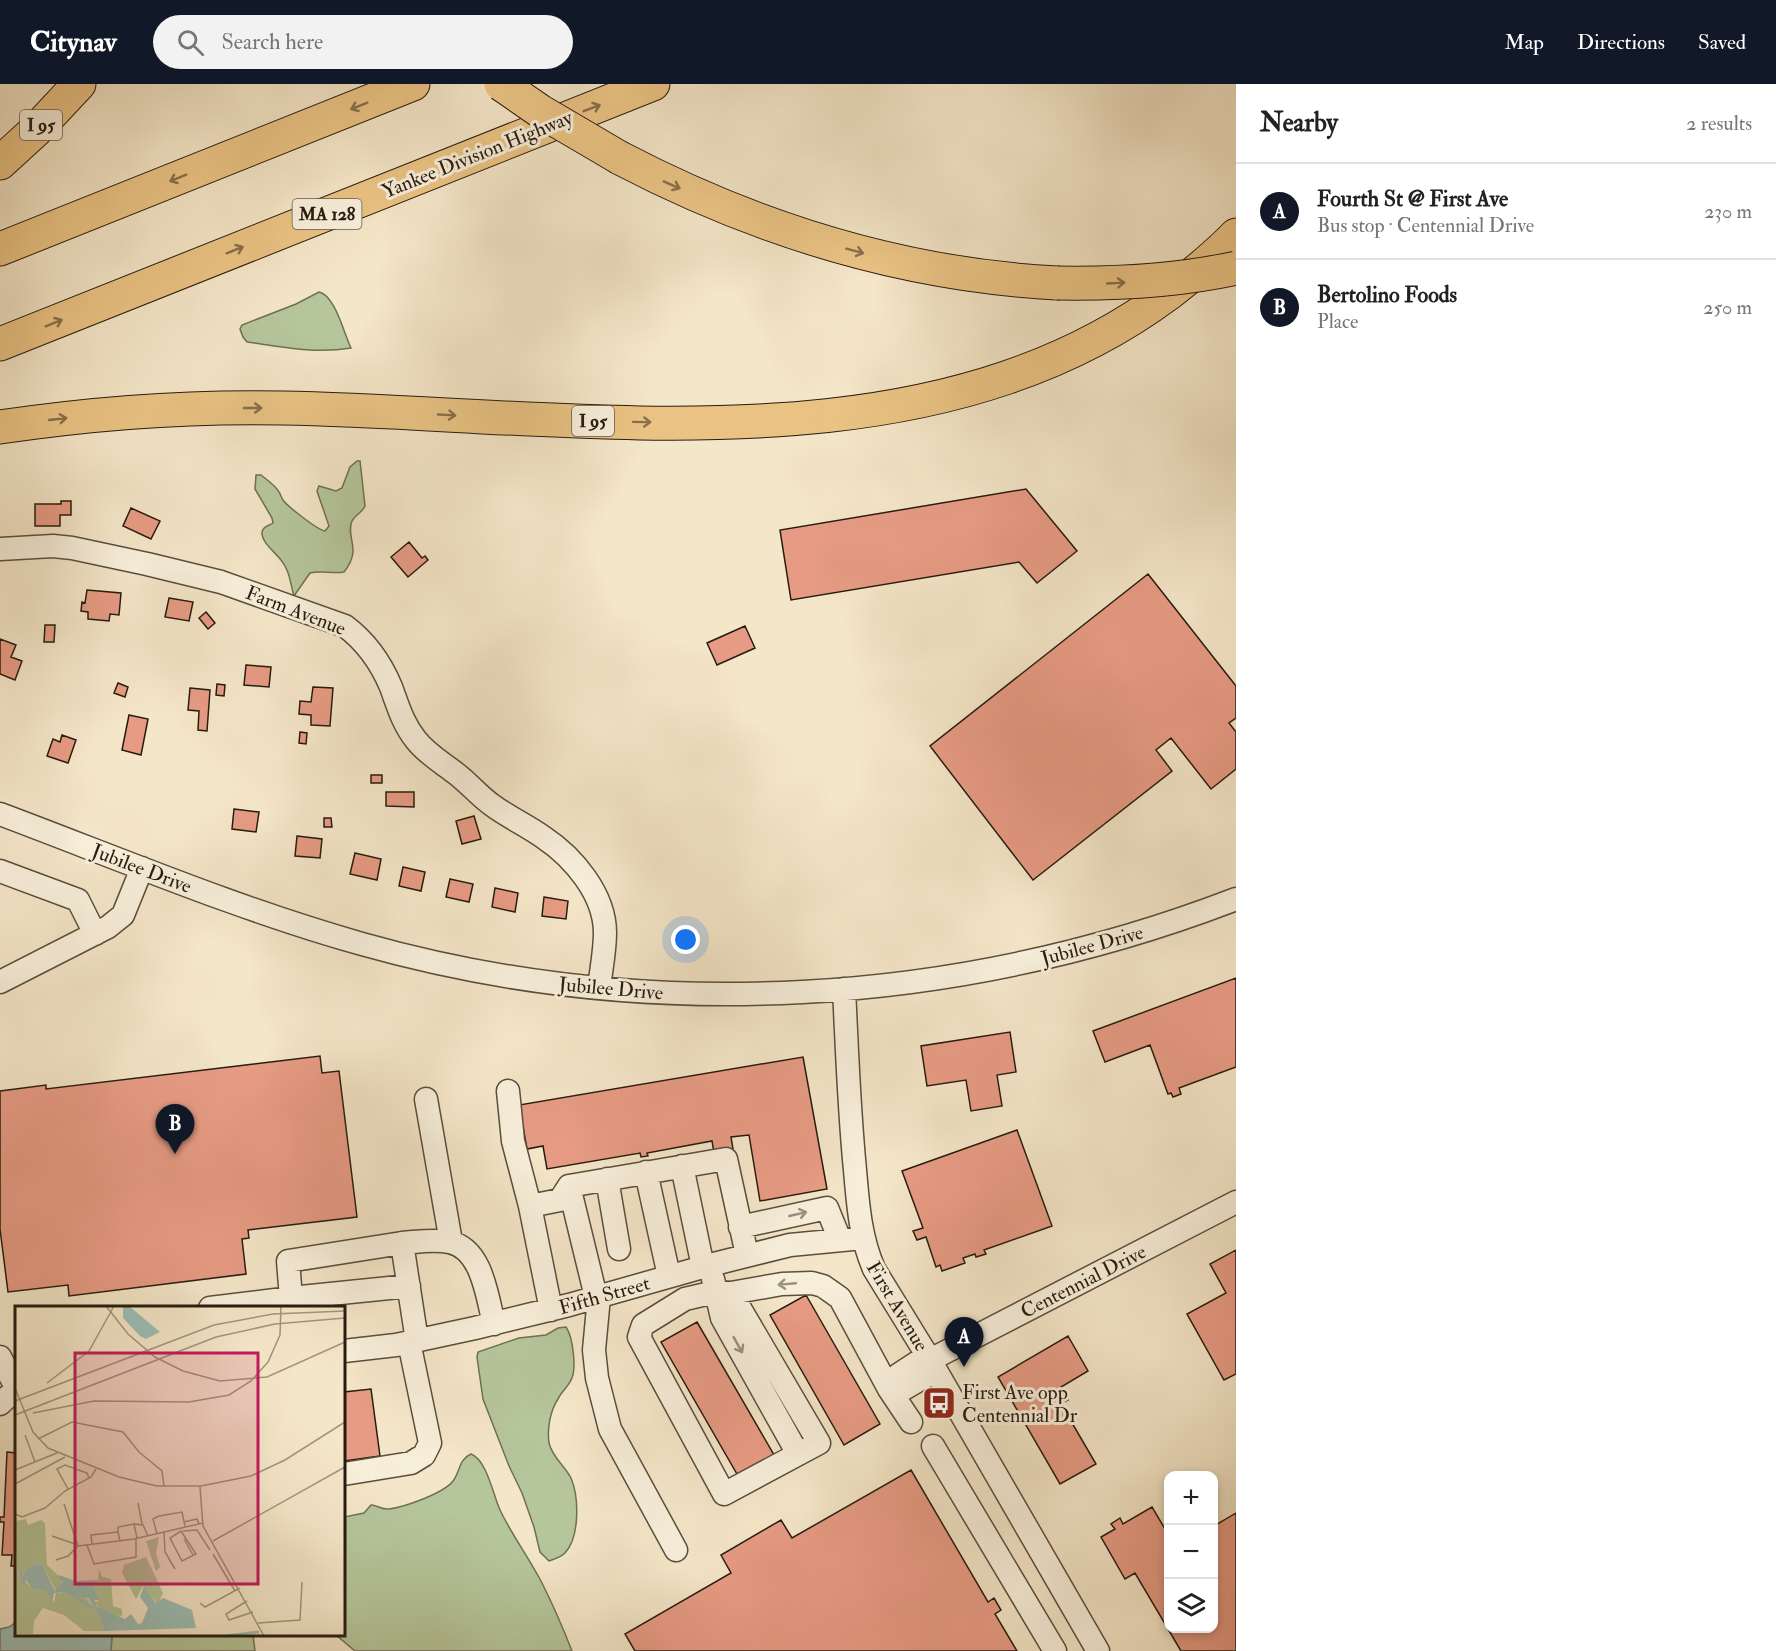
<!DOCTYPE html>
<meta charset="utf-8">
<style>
:root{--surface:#fff;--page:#f2f2f2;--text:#222;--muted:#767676;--line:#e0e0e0;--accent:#111827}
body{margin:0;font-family:"IM FELL Double Pica",serif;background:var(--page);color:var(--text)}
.controls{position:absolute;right:18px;bottom:18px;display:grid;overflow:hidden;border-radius:12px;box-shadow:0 3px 9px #0003}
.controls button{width:54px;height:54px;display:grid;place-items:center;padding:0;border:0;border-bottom:2px solid var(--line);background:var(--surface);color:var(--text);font:30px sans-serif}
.you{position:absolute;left:686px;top:856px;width:21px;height:21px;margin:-15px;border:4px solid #fff;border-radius:50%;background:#1a73e8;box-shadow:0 0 0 9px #1a73e833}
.badge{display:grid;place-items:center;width:39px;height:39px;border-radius:50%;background:var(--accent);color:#fff;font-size:20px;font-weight:700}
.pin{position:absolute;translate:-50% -50px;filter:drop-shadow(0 2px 3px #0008)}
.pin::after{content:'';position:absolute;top:32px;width:21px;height:18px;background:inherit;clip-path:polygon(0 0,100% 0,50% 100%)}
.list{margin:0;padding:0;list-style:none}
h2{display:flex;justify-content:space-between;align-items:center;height:78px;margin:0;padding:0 24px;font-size:26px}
h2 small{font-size:20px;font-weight:400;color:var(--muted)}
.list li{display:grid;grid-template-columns:39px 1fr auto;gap:18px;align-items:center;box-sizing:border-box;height:96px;padding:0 24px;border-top:2px solid var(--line)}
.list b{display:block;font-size:22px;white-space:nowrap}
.list p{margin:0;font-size:20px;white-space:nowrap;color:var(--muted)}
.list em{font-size:20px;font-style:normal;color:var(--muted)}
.icon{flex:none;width:33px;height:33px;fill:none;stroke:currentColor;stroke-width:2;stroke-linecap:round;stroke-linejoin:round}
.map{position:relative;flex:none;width:1236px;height:1567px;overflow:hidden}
header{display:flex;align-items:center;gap:36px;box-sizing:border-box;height:84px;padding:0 30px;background:var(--accent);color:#fff}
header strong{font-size:28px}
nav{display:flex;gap:33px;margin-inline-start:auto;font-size:21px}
.search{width:420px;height:54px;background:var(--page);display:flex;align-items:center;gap:15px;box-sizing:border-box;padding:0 21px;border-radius:33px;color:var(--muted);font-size:22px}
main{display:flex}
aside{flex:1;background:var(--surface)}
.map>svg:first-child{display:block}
.green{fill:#b5c69a;stroke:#6e7054;stroke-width:1.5}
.water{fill:#9cbfb8;stroke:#6d7d74;stroke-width:1.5}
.building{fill:#e79b84;stroke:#261b0f;stroke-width:1.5}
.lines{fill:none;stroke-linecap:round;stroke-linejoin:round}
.minor-casing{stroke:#5a4e3d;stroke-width:25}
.highway-casing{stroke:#261b0f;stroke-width:35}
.minor{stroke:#f8efdb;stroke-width:22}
.highway{stroke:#eac384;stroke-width:33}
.highway-bridge-casing{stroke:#261b0f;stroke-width:35;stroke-linecap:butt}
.highway-bridge{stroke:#eac384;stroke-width:33}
.oneway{stroke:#886f4a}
.oneway2{stroke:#9a907f}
.labels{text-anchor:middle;stroke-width:6;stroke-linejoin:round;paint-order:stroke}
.shield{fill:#f8efdb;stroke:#655b4c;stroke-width:1.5}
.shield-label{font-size:18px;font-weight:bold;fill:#261b0f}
.street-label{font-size:20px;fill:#261b0f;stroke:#f8efdb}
.poi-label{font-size:20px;fill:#261b0f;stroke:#f8efdb;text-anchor:start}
.inset-river{fill:none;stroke:#9cbfb8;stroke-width:3}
.inset-road{fill:none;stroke:#a2957e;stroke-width:1.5}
.view{fill:#c2185b;fill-opacity:0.15;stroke:#c2185b;stroke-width:3}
.inset-edge{fill:none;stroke:#261b0f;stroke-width:3}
</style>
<header>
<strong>Citynav</strong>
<div class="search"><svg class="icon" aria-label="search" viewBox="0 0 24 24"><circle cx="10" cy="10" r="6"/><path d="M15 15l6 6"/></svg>Search here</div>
<nav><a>Map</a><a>Directions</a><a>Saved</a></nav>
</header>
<main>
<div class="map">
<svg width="1236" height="1567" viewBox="0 0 1236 1567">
<rect width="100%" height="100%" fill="#f4e6c8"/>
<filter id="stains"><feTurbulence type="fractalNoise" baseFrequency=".00333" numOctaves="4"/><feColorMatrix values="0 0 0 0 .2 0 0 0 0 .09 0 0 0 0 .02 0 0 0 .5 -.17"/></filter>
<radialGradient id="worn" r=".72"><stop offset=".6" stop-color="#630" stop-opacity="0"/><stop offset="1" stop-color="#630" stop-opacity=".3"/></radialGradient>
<path class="green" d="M319,208C335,211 344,250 351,264C315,270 282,263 247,258L243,253L240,245L242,241L296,220Z
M357,377H360L365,422C362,429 355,431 352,437C345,454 363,464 344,488C332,490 321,486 310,489L294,512C290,499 290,487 281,476C275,468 261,458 262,448C263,442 269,442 273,439L272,434L255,405L256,391H261C267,396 275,401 279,408C280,409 282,415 283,416C288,423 318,446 325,447L329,442L317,407L319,402L336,407L342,404L350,383Z
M566,1243C573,1253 577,1286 571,1296C568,1303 561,1308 558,1315C550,1327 547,1345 549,1359C552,1373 565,1382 571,1394C579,1413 580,1453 565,1469C561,1473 555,1475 549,1477L540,1468L534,1443L522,1409L509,1382L483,1315L477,1273L478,1268L519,1254L546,1251L558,1244Z
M471,1370C487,1376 493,1411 500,1426C512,1451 529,1474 542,1499C553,1521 563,1544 572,1567H355L336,1551L344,1550V1433L364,1429L371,1421C377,1421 382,1426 389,1425C405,1423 444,1409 453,1397C460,1388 459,1375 471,1370Z
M112,1550L253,1551L255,1567H111Z"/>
<path class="water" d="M16,1538V1550L112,1551L111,1567H0V1545L9,1543Z"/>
<path class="building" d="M1026,405L1077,467L1037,499L1019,478L791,516L780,446Z
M61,417H71V431H60V442H35V420H61Z
M131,424L160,437L151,455L123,442Z
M409,458L422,474L425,472L428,476L408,493L391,473Z
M1148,490L1236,602V634L1229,639L1236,648V685L1211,705L1171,654L1156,666L1172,687L1033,796L930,662Z
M87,506L121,509L119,531L110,530L109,537L88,535V528L81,527L82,518L85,519Z
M169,514L193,518L189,537L165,533Z
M206,528L215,539L208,545L199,534Z
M45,541H55L54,558H44Z
M745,542L755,564L717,581L707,559Z
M0,555L16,561L11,573L22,577L15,596L0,590Z
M246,581L271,583L269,603L244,601Z
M118,599L128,603L125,613L114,609Z
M217,600L225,601L224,612L216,611Z
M313,603L333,604L330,642L311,641V631L299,630L300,617L311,618Z
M190,604L210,606L207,647L198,646L199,627L188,626Z
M129,631L148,635L141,671L122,666Z
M300,648L307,649L306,660L299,659Z
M62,651L76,656L68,679L47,672L53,655L60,658Z
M371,691H382V699H371Z
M386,708H414V723L386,722Z
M234,725L259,728L256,748L232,745Z
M474,732L481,755L462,760L456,737Z
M324,734H331L332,743H324Z
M297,752L322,755L320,774L295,772Z
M355,769L381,775L377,796L350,790Z
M403,783L425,788L421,807L399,802Z
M450,795L473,800L469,818L446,813Z
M495,804L518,809L515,828L492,823Z
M544,813L568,817L566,835L542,832Z
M1236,894V983L1179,1004L1181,1010L1173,1013L1171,1009L1168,1010L1150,961L1105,978L1093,947Z
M1010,948L1016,988L997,991L1002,1022L971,1027L966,996L927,1002L921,962Z
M320,972L322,989L339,987L357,1133L248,1146L249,1154L242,1155L246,1190L69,1212L68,1201L8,1208L0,1145V1007L46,1001V1005Z
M803,973L827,1105L760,1117L749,1051L731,1053L734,1071L715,1075L712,1057L647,1069L648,1072L641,1073L640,1069L547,1085L543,1062L527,1065L519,1021Z
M1017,1046L1052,1142L984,1166L986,1170L976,1173L975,1170L963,1174L965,1179L942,1187L940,1181L936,1183L926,1153L917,1156L913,1147L923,1144L902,1087Z
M1236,1166V1290L1224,1296L1187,1230L1226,1209L1210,1180Z
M806,1211L880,1340L844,1361L770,1231Z
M697,1238L777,1376L741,1397L661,1258Z
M1068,1252L1088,1287L1061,1303L1068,1316L1061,1320L1096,1380L1060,1400L998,1293Z
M371,1305L380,1372L344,1377V1308Z
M7,1368L16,1369V1482H11L12,1471H2L4,1438H0V1433H4Z
M911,1386L988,1518L994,1514L1001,1526L995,1530L1017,1567H635L625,1550L731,1489L721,1471L781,1436L792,1454Z
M1152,1423L1168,1450V1544H1214V1442L1236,1429V1567H1181L1135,1489L1125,1495L1101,1453L1115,1445L1111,1440L1120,1434L1123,1440Z"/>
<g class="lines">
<g class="minor-casing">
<path id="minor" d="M0,465L53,462L72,464L147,480L221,498L345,542C365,557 381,579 391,603C398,622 403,640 416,656C427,670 441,678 454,688C468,698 479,712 492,721C508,733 526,741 543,753C573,773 605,810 605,849C605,867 601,886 599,904
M0,730C120,775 238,825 362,860C649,941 958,922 1236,815
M0,787L78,816L95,850
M0,898L108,843L123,831L142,784
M844,905C847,965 849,1026 855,1086C858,1120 860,1153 874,1185L930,1276L1098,1567
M508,1007L513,1057L530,1122
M426,1015L451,1158
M682,1082L703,1183
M646,1088L669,1192
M607,1095L619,1165
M569,1102L596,1213
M740,1143L827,1124L840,1156
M402,1159C417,1158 433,1155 449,1158C482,1164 487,1212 494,1240
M713,1195L722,1234L798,1370
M409,1202L291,1214L288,1177L402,1159L417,1257
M715,1208L731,1209L819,1359L724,1410L639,1253L643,1241L685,1215Z
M731,1209L782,1200L812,1199L823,1202L840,1214L889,1305L911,1338
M599,1213L594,1266L597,1294L610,1345L676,1466
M210,1224L291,1214L293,1224
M551,1226L530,1122L560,1116L569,1102L726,1075L747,1171
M344,1267L396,1261L475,1244L569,1221L710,1181L790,1161L863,1154
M927,1272L898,1291L889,1305L902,1306L936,1286
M0,1273L16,1303
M930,1276L1236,1118
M0,1320L16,1305
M933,1362L1055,1567
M344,1390L411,1379L424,1371L430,1359L409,1258"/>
</g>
<g class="highway-casing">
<path id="highway" d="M620,74C756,145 904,191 1057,199
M0,79L36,46L79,0
M0,165L413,0
M0,260L653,0
M0,343C94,329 189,322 283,324C571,329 920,394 1168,210C1192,191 1215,173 1236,151"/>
</g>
<use href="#minor" class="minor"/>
<use href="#highway" class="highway"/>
<g class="highway-bridge-casing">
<path id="highway-bridge" d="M501,0L540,27L620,74
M1057,199C1117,200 1177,197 1236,184"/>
</g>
<use href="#highway-bridge" class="highway-bridge"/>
</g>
<defs><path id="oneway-shaft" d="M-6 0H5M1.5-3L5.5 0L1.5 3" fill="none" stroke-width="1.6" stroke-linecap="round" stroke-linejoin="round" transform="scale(1.5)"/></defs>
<g class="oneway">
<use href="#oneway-shaft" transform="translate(359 22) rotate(158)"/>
<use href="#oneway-shaft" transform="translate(592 24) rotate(-21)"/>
<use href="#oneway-shaft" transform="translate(178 94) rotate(158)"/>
<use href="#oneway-shaft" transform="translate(672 101) rotate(24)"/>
<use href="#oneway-shaft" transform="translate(235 166) rotate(-22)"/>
<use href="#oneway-shaft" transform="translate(855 167) rotate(15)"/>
<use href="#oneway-shaft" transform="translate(1116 199) rotate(-3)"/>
<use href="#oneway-shaft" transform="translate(54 239) rotate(-22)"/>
<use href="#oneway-shaft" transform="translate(253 324)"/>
<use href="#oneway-shaft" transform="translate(447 331) rotate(3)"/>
<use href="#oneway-shaft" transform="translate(58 335) rotate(-6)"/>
<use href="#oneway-shaft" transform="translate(642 338) rotate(1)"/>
</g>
<g class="oneway2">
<use href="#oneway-shaft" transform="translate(798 1130) rotate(-13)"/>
<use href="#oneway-shaft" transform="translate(787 1200) rotate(175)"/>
<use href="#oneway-shaft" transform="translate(738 1261) rotate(61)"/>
</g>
<defs>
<g id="bus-square" transform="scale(1.725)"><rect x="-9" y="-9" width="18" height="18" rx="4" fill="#8f2418" stroke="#f8efdb"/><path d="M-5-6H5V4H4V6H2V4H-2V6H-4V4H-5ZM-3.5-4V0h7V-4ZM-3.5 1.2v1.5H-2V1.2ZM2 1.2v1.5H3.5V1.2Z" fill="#fff"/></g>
</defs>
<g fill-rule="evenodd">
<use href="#bus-square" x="939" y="1319"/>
</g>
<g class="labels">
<g class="shield">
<rect x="20" y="26" width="42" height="30" rx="4.5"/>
<rect x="292.5" y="115" width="69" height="30" rx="4.5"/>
<rect x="572" y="322" width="42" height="30" rx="4.5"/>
</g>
<g class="shield-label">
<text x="41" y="47">I 95</text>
<text x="327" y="136">MA 128</text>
<text x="593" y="343">I 95</text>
</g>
<g class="street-label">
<text transform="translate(477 70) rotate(-22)" y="7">Yankee Division Highway</text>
<text transform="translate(296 526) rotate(21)" y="7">Farm Avenue</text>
<text transform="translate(142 784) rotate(21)" y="7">Jubilee Drive</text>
<text transform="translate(1092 861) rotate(-15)" y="7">Jubilee Drive</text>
<text transform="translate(611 904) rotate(5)" y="7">Jubilee Drive</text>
<text transform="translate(1083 1197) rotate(-27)" y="7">Centennial Drive</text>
<text transform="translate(604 1211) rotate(-16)" y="7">Fifth Street</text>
<text transform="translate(898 1222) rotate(59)" y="7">First Avenue</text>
</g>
<g class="poi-label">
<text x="962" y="1315">First Ave opp<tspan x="962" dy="23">Centennial Dr</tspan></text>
</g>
</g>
<g transform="translate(15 1222)">
<rect width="330" height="330" fill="#f4e6c8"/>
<path d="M11,213L13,219L26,214L30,217L32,259L48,274L41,285L26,257L13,261L8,270L2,263L0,219L1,215ZM144,231L141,248L145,261L141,265L131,235ZM131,251L148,287L143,298L128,280L121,293L107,267L109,259ZM0,258L9,281V274L17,283L31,285L39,296L41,286L70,290L85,309L89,325H69L49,309L28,302L19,315L18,328H0ZM84,263L87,271L96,273L98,300L107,303V310L92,308L79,297L84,294L77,274H83Z" fill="#b5c69a"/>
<path d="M108,0H114L145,26L131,33L125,30L108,12ZM0,255L8,270L13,261L26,257L40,285L48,275L43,273L44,269L60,275L77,274L84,294H80L81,300L110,313L116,308L123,318L127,317L133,302L125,291L129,280L141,297L148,292L177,304L181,322L89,325L85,310L73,292L45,286L39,287L37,296L31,285L17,283L11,274L8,280Z" fill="#9cbfb8"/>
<path class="inset-river" d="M54,286L77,302M211,330L244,326"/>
<path class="inset-road" d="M91,0L113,28L140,51L168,65L205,75L252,71L330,36M32,77L74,45L99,0M0,82L18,126L33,142L104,171L142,180H186L236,170L270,154L330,116M0,95L199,19L258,8L330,5M18,107L79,95L174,96L214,89L236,75L253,56L265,29L266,0M0,109L201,31L260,18L330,12M10,129L20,156M23,133L57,116L108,126L124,146L147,165L149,180M0,164L42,147M0,178L50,151M185,181L188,220L249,330M53,183L42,163L50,159L72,167L74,172M123,197L127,218M49,198L63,240M0,208L7,211L30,202L50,185L76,171L81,163M169,216L182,213L184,218M119,218L128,219L133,230M166,225L181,248L167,255L155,232ZM168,225L182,224L195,244M103,226V221L119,218L122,232M149,226L150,246L160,263M142,228L138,213L144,210L167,206L170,220M37,230L60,238M169,233L178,249M198,235L330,161M77,238L76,229L103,226L105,235M72,239L79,258L121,251V233M63,240L119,233L188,217M198,248L220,285M41,254L53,250L63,240M232,295L211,308L214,314L238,306M185,297L190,301L225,282M243,317L285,314L287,276"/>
<path class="view" d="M60,47H243V278H60Z"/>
<rect width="330" height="330" class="inset-edge"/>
</g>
<rect width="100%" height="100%" filter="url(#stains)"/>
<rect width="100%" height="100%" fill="url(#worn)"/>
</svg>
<div class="controls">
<button>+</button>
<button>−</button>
<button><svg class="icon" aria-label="layers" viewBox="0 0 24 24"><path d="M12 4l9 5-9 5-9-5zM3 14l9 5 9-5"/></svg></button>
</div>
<div class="you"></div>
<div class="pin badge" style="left:964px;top:1283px">A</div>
<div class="pin badge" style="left:175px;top:1070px">B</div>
</div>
<aside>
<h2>Nearby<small>2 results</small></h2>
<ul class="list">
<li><span class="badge">A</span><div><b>Fourth St @ First Ave</b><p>Bus stop · Centennial Drive</p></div><em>230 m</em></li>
<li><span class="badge">B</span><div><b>Bertolino Foods</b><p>Place</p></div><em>250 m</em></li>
</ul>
</aside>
</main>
